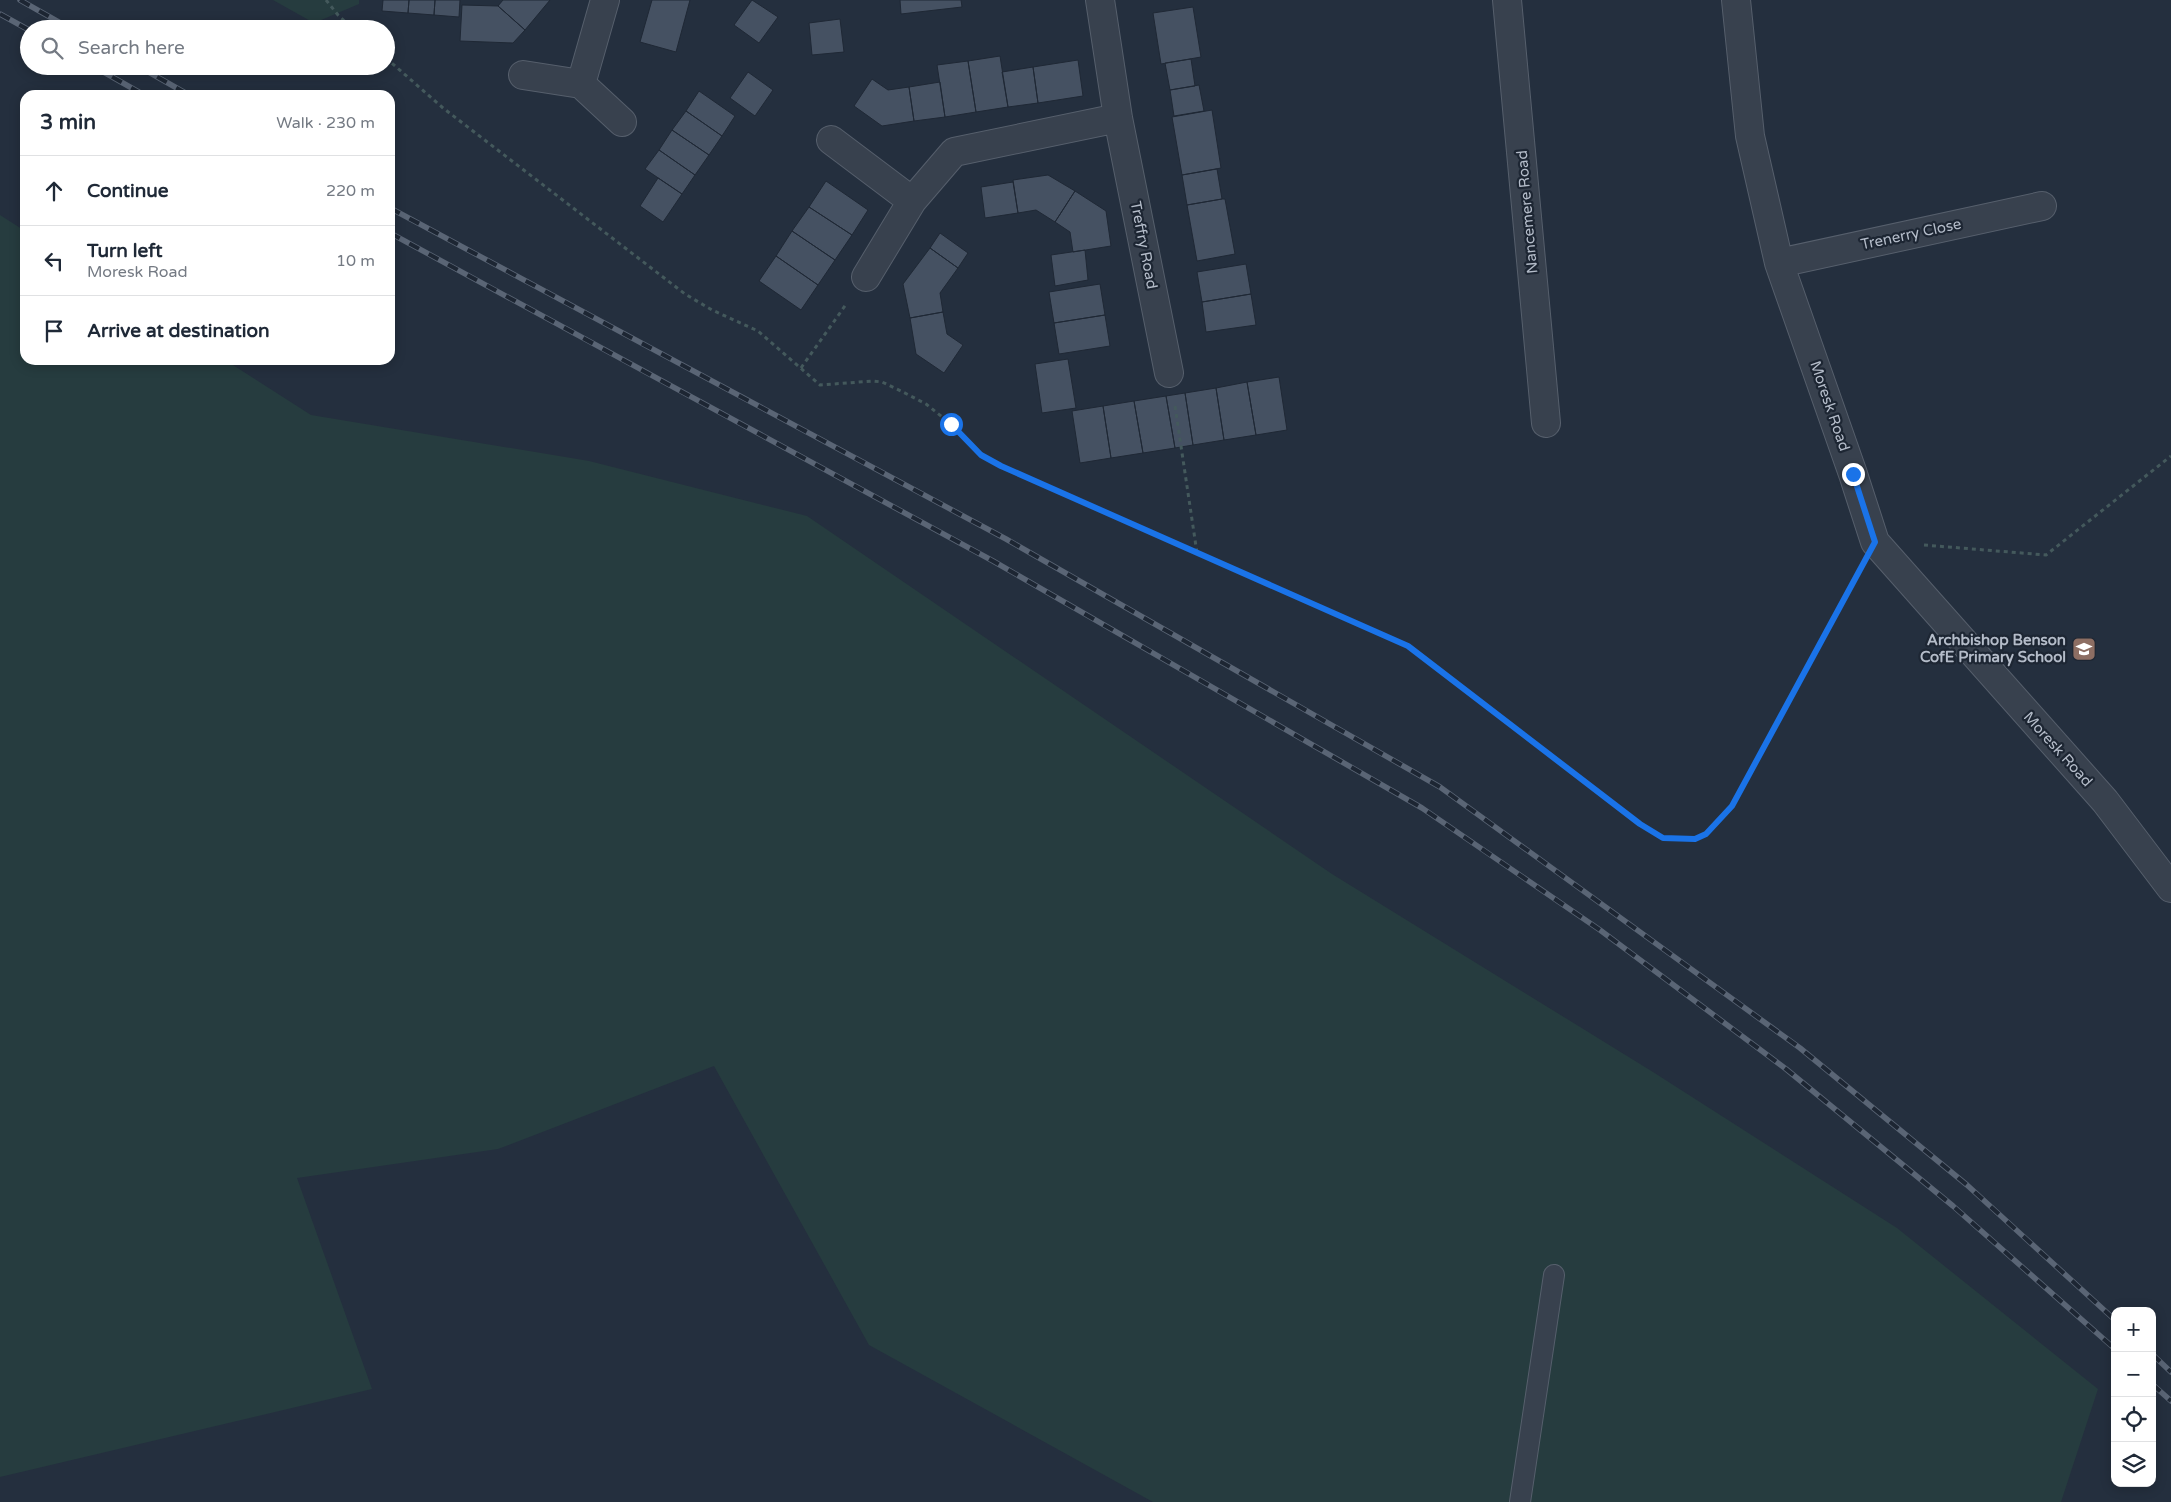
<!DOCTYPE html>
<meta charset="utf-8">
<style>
:root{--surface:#fff;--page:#f6f6f7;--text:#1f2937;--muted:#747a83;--line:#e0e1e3}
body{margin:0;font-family:"Varela Round",sans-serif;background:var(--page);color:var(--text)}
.controls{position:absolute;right:15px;bottom:15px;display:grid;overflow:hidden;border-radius:10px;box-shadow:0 2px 12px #0003}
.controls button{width:45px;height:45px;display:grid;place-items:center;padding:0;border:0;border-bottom:1px solid var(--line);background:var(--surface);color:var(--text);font:25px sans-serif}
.stop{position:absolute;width:15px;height:15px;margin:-11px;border:4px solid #1a73e8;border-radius:50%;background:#fff}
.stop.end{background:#1a73e8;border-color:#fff;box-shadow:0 1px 5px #0008}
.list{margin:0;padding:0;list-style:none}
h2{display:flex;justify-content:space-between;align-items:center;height:65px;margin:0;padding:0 20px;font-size:21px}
h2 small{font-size:16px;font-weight:400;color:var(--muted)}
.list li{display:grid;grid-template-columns:32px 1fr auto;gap:15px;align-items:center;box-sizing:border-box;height:70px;padding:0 20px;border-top:1px solid var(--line)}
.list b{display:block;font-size:19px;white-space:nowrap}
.list p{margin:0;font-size:16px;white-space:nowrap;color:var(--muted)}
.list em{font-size:16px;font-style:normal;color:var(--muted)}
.icon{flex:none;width:28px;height:28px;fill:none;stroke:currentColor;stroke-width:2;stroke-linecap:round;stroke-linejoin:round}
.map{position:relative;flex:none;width:2171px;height:1502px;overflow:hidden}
.search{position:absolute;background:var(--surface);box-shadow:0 2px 12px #0003;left:20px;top:20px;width:375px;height:55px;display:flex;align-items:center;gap:12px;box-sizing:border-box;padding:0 18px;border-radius:28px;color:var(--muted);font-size:19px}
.panel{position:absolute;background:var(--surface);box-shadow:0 2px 12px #0003;left:20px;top:90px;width:375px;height:275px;border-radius:15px}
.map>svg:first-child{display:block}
.green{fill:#263c3f}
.building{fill:#455162;stroke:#1f2835}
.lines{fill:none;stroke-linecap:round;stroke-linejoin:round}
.service-casing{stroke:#565f6c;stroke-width:22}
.minor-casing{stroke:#565f6c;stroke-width:30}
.path{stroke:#44595c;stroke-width:3;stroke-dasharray:4 4;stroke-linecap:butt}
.service{stroke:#38414e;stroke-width:20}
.minor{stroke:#38414e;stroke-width:28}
.rail-casing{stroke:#5a6575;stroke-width:5.5}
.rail{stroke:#1d2633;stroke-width:4;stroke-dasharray:11;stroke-linecap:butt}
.route{stroke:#1a73e8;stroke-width:6}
.labels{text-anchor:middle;stroke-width:4.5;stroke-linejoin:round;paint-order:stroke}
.street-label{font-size:15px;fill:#b4bcc9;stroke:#1d2633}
.poi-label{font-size:15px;font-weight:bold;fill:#b4bcc9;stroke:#1d2633;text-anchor:end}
</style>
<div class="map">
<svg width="2171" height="1502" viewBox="0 0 2171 1502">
<rect width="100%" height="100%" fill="#242f3e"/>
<path class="green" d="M273,0H359V4L314,23Z
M0,215L25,231V360H225L311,415L589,461L807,516L1332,874L1653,1072L1897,1228L2098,1389L2061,1502H1153L869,1345L714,1066L498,1149L297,1178L372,1389L0,1477Z"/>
<path class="building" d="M383,0H409L408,13L382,11Z
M409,0H435L434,15L408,13Z
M435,0H460L459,17L434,15Z
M503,0H550L525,30L498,6Z
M652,0H690L676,52L640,42Z
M752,0L778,17L759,43L734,25Z
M900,0H961L962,7L901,14Z
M462,5L498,6L525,30L513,43L460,41Z
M1193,7L1201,57L1161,64L1153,13Z
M840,19L844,52L812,55L809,23Z
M1000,56L1008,107L976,112L968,61Z
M1191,59L1195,86L1170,90L1165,63Z
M1078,60L1083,96L1038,103L1033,67Z
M968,61L976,112L945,117L937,65Z
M1033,67L1038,103L1008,107L1002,72Z
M748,72L773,90L755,116L730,98Z
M872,79L888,90L909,87L914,121L882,126L854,106Z
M940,82L945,117L914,121L909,87Z
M1199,85L1204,111L1174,116L1170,90Z
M699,91L735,116L722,136L686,111Z
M1212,110L1221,168L1182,175L1172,117Z
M686,111L722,136L709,155L672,130Z
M672,130L709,155L695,175L659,150Z
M659,150L695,175L682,194L645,169Z
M1217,169L1222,199L1187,205L1182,175Z
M1048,175L1075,191L1055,222L1036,210L1018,213L1013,180Z
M658,178L682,194L663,222L640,206Z
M826,181L868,210L852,235L809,207Z
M1013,182L1018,213L985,218L981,187Z
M1075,191L1106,211L1111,246L1073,252L1070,232L1055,222Z
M1222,199H1225L1235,254L1197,261L1187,205Z
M809,207L852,235L835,260L792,231Z
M792,231L835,260L818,285L776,256Z
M940,233L968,253L958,268L930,248Z
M930,248L958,268L940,293L943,312L910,318L903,284Z
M1085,250L1088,280L1055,286L1051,255Z
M776,256L818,285L801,310L759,281Z
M1246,264L1251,294L1202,302L1197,272Z
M1100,284L1105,315L1054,323L1049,292Z
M1251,294L1256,325L1206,332L1202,302Z
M943,312L947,334L963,345L944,373L916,354L910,318Z
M1105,315L1110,346L1059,354L1054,323Z
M1068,359L1076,408L1042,413L1035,364Z
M1279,377L1287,430L1256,435L1247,382Z
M1247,382L1256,435L1224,440L1216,388Z
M1216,388L1224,440L1193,445L1185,393Z
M1185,393L1193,445L1175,448L1166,396Z
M1166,396L1175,448L1143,453L1134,401Z
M1134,401L1143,453L1111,458L1103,406Z
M1103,406L1111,458L1080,463L1072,411Z"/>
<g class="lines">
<g class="service-casing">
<path id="service" d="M1520,1502L1554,1275"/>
</g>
<g class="minor-casing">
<path id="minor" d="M605,0L581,84L622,122
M1100,0L1118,118L1169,373
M1507,0L1546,423
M1736,0L1750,136L1779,263L1853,474L1875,542L2105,801L2171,888
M523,75L581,84
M831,140L912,201
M1779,263L2042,206
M866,277L912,201L954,152L1118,118"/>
</g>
<path class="path" d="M326,0L338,15L353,29
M386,58L443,108L685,294L712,310L758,331L820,385L873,381L882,382L901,391L926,404L951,424L981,455L1001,467L1408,646L1640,824L1663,838L1695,839L1706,834L1732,806L1857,574
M801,368L847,303
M1175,406L1197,553
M1924,545L2046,555L2171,456"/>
<use href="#service" class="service"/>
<use href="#minor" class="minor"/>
<g class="rail-casing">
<path id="rail" d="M20,0L71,29
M0,14L29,30
M93,66L144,95
M138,66L189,95
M390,208L1006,539L1440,787L1800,1048L1967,1185L2115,1320
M390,233L993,561L1422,808L1600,930L1786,1069L1953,1206L2115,1349
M2152,1354L2171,1372
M2152,1384L2171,1401"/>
</g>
<use href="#rail" class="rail"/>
</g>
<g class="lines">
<path class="route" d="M951,424L981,455L1001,466L1408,646L1640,824L1663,838L1695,839L1706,834L1732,806L1875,542L1853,474"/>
</g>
<defs>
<g id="school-square" transform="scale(1.25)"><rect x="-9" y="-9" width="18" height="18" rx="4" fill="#8d6e63" stroke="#1d2633"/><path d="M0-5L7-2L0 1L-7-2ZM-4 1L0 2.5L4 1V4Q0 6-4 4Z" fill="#fff"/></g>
</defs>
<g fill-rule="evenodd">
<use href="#school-square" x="2084" y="649"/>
</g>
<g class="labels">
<g class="street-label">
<text transform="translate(1527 212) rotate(-95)" y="5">Nancemere Road</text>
<text transform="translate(1911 234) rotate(-12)" y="5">Trenerry Close</text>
<text transform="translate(1144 245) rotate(79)" y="5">Treffry Road</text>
<text transform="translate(1830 406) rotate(71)" y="5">Moresk Road</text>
<text transform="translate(2058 749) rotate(48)" y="5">Moresk Road</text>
</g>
<g class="poi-label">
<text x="2066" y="645">Archbishop Benson<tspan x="2066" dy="17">CofE Primary School</tspan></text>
</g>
</g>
</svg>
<div class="controls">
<button>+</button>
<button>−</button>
<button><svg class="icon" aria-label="locate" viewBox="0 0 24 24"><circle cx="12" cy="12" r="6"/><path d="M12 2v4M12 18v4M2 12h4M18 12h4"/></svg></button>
<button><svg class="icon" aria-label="layers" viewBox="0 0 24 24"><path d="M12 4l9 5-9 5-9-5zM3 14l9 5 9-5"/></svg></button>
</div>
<div class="stop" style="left:951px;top:424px"></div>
<div class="stop end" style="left:1853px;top:474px"></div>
<div class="search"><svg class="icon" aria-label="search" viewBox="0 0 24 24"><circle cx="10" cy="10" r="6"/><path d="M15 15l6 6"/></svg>Search here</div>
<section class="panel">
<h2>3 min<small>Walk · 230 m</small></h2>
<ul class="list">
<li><svg class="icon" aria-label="ahead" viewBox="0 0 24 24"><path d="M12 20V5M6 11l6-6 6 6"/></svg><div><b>Continue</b></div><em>220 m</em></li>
<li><svg class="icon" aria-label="left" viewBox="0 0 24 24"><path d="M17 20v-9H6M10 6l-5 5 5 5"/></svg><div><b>Turn left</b><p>Moresk Road</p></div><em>10 m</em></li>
<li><svg class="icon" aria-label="arrive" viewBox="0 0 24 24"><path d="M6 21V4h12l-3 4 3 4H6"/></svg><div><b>Arrive at destination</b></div></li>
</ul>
</section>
</div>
